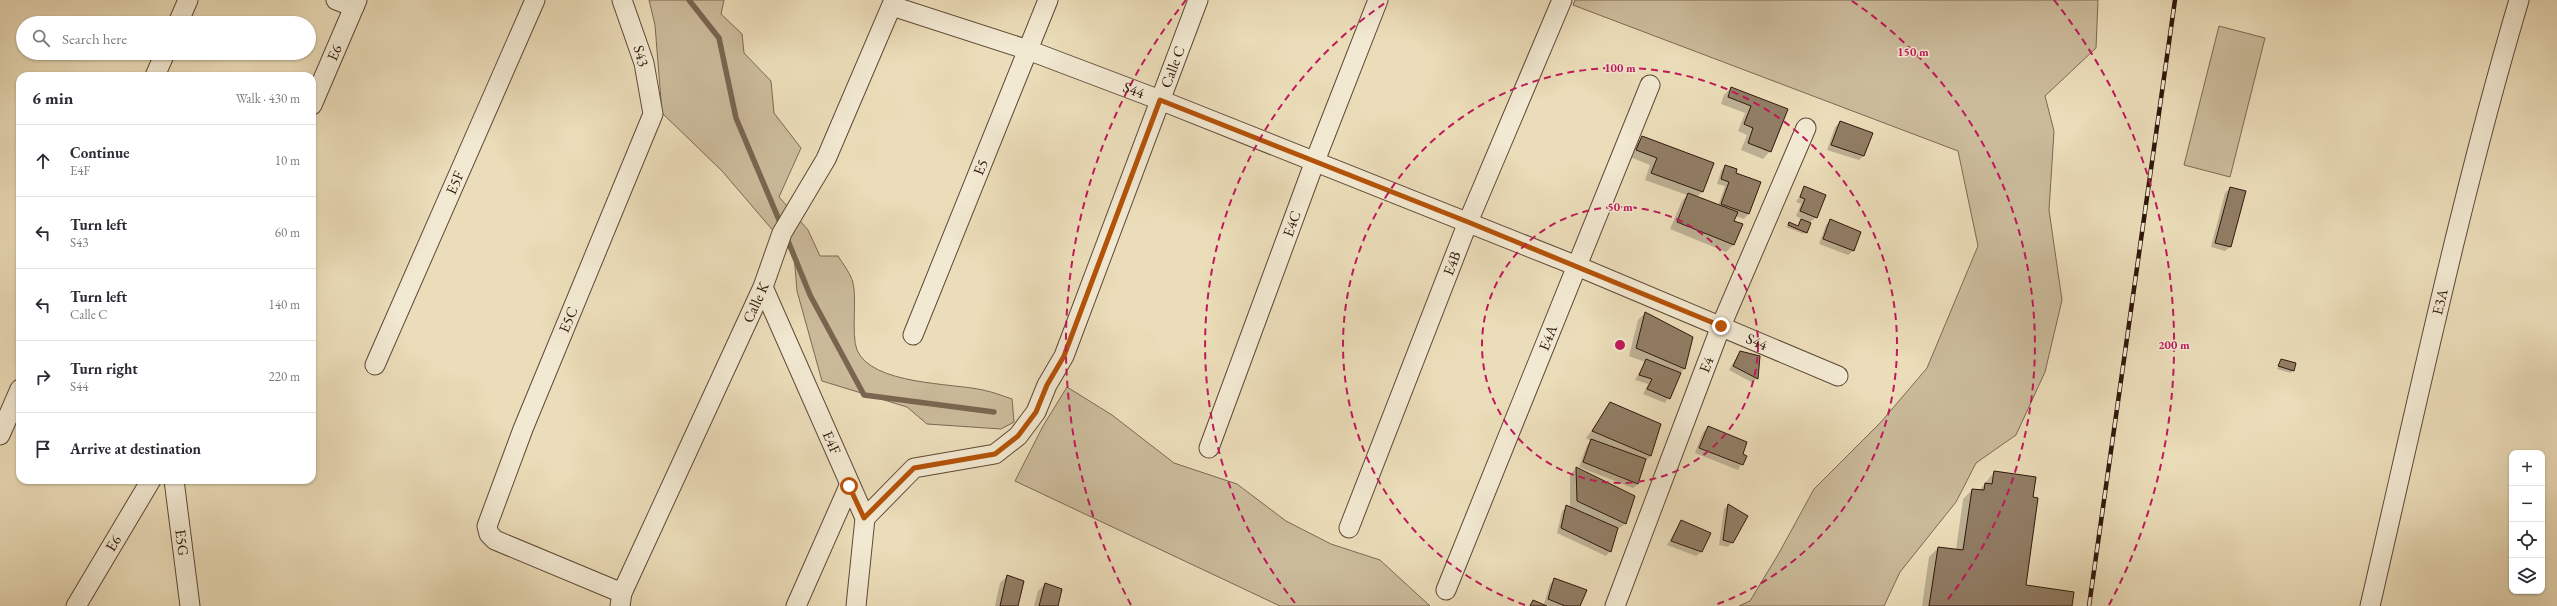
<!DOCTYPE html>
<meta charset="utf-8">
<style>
:root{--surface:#fff;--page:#f2f2f3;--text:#2b2b33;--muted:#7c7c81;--line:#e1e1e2}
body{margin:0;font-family:"EB Garamond",serif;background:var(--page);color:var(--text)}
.controls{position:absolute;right:12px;bottom:12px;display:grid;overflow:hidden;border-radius:8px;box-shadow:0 1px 3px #0004}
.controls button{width:36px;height:36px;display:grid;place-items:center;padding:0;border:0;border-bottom:1px solid var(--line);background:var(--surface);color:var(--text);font:20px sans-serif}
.stop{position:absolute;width:12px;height:12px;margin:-9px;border:3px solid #b45309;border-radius:50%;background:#fff}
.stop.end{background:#b45309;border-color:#fff;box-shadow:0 1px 4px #0008}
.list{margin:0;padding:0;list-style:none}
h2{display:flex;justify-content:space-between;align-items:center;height:52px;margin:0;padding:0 16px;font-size:17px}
h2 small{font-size:13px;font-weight:400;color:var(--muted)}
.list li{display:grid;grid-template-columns:26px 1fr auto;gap:12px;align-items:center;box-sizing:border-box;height:72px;padding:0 16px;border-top:1px solid var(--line)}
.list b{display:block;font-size:15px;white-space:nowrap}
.list p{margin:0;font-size:13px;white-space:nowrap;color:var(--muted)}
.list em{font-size:13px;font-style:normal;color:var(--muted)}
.icon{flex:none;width:22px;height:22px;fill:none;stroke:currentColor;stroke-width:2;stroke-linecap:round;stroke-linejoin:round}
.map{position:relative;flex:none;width:2557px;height:606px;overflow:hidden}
.search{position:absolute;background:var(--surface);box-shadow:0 1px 3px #0004;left:16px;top:16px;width:300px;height:44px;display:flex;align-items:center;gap:10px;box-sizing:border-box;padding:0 14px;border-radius:22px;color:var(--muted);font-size:15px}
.panel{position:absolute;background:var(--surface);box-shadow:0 1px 3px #0004;left:16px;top:72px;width:300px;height:412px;border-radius:12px}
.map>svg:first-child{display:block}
.green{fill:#cbbb9b;stroke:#7d6853}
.shadow{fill:#0003}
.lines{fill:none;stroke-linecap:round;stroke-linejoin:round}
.stream{stroke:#796550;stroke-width:5.5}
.building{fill:#917d65;stroke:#2f160b}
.street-casing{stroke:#5e4836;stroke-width:21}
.street{stroke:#f2e9d2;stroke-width:19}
.rail-casing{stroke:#2f160b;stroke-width:4.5}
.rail{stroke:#f2e9d2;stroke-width:3;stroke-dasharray:9;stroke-linecap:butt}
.route{stroke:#b45309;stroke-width:5}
.ring{fill:none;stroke:#c2185b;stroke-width:2;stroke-dasharray:7 5}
.labels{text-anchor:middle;stroke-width:3;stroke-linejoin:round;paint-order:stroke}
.street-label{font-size:15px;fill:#2f160b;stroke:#f2e9d2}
.centre{fill:#c2185b;stroke:#f2e9d2;stroke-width:2}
.ring-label{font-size:12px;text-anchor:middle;font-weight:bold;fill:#c2185b;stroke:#f2e9d2;stroke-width:3;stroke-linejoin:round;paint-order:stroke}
</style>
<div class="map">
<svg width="2557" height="606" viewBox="0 0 2557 606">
<rect width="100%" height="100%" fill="#ebddb9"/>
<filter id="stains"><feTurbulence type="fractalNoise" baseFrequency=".005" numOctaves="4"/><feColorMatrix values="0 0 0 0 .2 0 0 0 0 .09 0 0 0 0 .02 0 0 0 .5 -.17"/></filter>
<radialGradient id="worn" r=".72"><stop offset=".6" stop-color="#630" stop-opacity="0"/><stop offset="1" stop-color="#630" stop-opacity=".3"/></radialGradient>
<path class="green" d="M649,0H724L721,14L742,34L744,53L771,81L774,113L801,148L779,197L808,230L820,256H838C843,264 851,274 853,283C857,298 851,335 857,350C872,385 952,383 983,390C993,392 1003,396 1012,399L1014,422L1001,429L927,424L907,407L822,381L797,291L794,255L722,171L662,113L655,25Z
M1575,0H2098L2096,48L2045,96L2054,131L2049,210L2062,300L2045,372L2016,435L1976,463L1956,502L1900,572L1884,606H1739L1750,601L1779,553L1814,489L1881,422L1927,368L1978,246L1958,151L1573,5Z
M2219,26L2265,38L2230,177L2184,165Z
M1067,387L1112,415L1174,463L1237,484L1286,521L1331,544L1380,560L1430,606H1280L1015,481L1043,426Z"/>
<path class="shadow" d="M1731,88L1786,109L1770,151L1763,159L1741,150L1747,135L1738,131L1745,113L1721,104L1724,95Z
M1840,122L1864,156L1859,160L1827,150L1835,127Z
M1642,137L1703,191L1697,197L1718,206L1725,186L1717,184L1721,171L1725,166L1735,174L1759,183L1748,214L1744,219L1735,216L1733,221V245L1726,252L1670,229L1682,201L1687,195L1645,180L1650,165L1630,157L1635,144Z
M1804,188L1816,217L1810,222L1804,234L1786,227L1789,224L1797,227L1802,219L1796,216L1801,204L1796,202Z
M2230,188L2245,192L2230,247L2225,251L2211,247L2225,193Z
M1830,221L1860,233L1853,251L1848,255L1819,244L1826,225Z
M1645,313L1684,368L1665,403L1643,394L1648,384L1635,380L1645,362L1629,356L1638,320Z
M1740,352L1757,378L1753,383L1729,370Z
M2281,360L2295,364L2291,373L2277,369Z
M1611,404L1660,424L1651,456L1643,463L1638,484L1633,488L1579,467L1587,445L1591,441L1586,438Z
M1708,427L1746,456L1738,470L1695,453L1703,432Z
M1576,468L1634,496L1625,524L1617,530L1610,551L1606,556L1557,533L1562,511L1567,507L1570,508V475Z
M1994,472L2032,498L2025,586L2071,606H1922L1929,557L1938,548L1956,550L1963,499L1972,490L1979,491Z
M1728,505L1732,542L1728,547L1719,545L1724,509Z
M1681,521L1701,552L1696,556L1667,545Z
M1007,576L1017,606H995L1000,583Z
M1555,579L1579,606H1549L1544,604L1550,584Z
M1045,584L1057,606H1034L1038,591Z"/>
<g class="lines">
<path class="stream" d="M689,0L719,38L736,118L782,227
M786,236L810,295L864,395L994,412"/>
</g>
<path class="building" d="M1731,87L1788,109L1771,152L1748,143L1753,128L1744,124L1751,106L1728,97Z
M1840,121L1873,133L1864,156L1831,145Z
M1642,136L1714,163L1703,192L1651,173L1657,158L1636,150Z
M1725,165L1737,169L1736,173L1761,182L1749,214L1721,204L1729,182L1721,179Z
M1804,186L1826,195L1817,218L1800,211L1805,199L1800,197Z
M2230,187L2246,191L2231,247L2215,243Z
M1688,193L1738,212L1734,221L1743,224L1734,245L1677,222Z
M1801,219L1811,223L1807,233L1788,225L1789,222L1798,226Z
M1830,219L1861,232L1854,251L1823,239Z
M1645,312L1693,337L1685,369L1636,348Z
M1740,351L1760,356L1758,379L1733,366Z
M1646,359L1681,373L1670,399L1647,389L1652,379L1639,375Z
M2281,359L2296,363L2294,371L2278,366Z
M1610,402L1661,424L1651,456L1592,431Z
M1708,426L1747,442L1743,454L1747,456L1743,465L1699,448Z
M1591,439L1646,459L1638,484L1583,462Z
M1576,467L1635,496L1626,524L1577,501Z
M1994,471L2036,477L2033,497L2038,498L2026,585L2074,592L2072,606H1929L1938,547L1963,550L1972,489L1984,490L1985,483L1992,484Z
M1728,504L1748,516L1733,543L1723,540Z
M1566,505L1618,528L1611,552L1561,528Z
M1681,520L1711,533L1702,552L1671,541Z
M1007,575L1024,581L1018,606H1000Z
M1554,578L1587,590L1580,606H1565L1548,599Z
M1045,583L1062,589L1058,606H1039Z
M1533,600L1547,606H1530Z"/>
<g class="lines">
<g class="street-casing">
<g id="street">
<path d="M336,0L354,7"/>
<path id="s1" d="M892,6L1028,50L1160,100L1577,266L1838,376"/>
<path d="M178,23L188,0"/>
<path d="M155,76L165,53"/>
<path id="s2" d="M312,105L357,0"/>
<path id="s3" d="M763,287L865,518L856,606"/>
<path id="s4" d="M913,335L1048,0"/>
<path id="s5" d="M375,365L535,0"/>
<path d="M0,435L20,389"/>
<path id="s6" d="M1209,448L1315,161L1378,0"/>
<path id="s7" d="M174,480L190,606"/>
<path id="s8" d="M865,518L914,468L995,454L1018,436L1036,412L1047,385L1064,356L1198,0"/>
<path id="s9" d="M1349,528L1468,222L1562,0"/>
<path id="s10" d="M1446,590L1650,85"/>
<path id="s11" d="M622,593L495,540L489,534L487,526L523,429L653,114L644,63L622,0"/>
<path id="s12" d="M76,606L151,480"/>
<path id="s13" d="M620,606L622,593L763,287L782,233L826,159L894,0"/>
<path d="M796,606L849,486"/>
<path id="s14" d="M1615,606L1721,326L1806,128"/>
<path id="s15" d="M2370,606C2417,404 2460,199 2519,0"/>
</g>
</g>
<use href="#street" class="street"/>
<g class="rail-casing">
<path id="rail" d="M2089,606L2175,0"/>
</g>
<use href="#rail" class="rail"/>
</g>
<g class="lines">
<path class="route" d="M849,486L864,518L914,468L995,454L1018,436L1036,412L1047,385L1064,356L1160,100L1468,222L1721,326"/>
</g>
<g class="ring">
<circle cx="1620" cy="345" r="138"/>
<path d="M1525 605A277 277 0 1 1 1715 605"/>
<path d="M1295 603A415 415 0 0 1 1388 1M1852 1A415 415 0 0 1 1945 603"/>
<path d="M1131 605A554 554 0 0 1 1186 0M2054 0A554 554 0 0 1 2109 605"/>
</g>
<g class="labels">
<g class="street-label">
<text dy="5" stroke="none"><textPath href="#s2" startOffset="57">E6</textPath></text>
<text transform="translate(641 56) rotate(74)" y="5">S43</text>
<text dy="5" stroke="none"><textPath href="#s8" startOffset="583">Calle C</textPath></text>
<text dy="5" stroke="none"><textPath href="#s1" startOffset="256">S44</textPath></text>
<text dy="5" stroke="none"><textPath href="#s4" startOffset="181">E5</textPath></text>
<text dy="5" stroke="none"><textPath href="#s5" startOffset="199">E5F</textPath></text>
<text dy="5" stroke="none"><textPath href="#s6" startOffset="239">E4C</textPath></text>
<text dy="5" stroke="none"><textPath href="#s9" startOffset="284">E4B</textPath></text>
<text dy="5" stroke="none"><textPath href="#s13" startOffset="333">Calle K</textPath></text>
<text dy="5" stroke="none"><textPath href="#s15" startOffset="312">E3A</textPath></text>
<text dy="5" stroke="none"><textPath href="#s11" startOffset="376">E5C</textPath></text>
<text dy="5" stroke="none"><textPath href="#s10" startOffset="272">E4A</textPath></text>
<text dy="5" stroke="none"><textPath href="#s1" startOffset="928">S44</textPath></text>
<text dy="5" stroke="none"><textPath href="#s14" startOffset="258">E4</textPath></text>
<text dy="5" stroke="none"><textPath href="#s3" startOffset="170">E4F</textPath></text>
<text dy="5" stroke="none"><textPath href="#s12" startOffset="73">E6</textPath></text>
<text dy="5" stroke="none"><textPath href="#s7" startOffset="63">E5G</textPath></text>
</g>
</g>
<circle cx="1620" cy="345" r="6" class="centre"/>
<g class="ring-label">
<text x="1913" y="56">150 m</text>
<text x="1620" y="72">100 m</text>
<text x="1620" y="211">50 m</text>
<text x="2174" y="349">200 m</text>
</g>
<rect width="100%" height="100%" filter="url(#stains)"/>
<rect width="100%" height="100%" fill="url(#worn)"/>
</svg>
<div class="controls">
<button>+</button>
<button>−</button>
<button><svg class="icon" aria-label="locate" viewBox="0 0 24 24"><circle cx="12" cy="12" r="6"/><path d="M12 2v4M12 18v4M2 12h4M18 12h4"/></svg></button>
<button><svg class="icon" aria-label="layers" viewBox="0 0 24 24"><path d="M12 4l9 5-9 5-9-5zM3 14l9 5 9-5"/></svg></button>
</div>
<div class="stop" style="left:849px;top:486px"></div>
<div class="stop end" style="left:1721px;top:326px"></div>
<div class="search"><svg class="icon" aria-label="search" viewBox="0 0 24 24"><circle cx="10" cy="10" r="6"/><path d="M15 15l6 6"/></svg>Search here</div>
<section class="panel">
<h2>6 min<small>Walk · 430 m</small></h2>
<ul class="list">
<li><svg class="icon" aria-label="ahead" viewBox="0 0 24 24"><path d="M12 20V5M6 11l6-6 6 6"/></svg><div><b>Continue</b><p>E4F</p></div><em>10 m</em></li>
<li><svg class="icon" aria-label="left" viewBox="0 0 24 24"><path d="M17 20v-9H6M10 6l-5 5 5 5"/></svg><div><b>Turn left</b><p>S43</p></div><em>60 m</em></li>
<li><svg class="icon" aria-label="left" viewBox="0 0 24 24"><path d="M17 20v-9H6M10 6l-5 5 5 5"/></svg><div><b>Turn left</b><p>Calle C</p></div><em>140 m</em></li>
<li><svg class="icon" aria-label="right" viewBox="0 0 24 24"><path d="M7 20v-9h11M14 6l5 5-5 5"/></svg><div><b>Turn right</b><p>S44</p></div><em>220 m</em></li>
<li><svg class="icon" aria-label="arrive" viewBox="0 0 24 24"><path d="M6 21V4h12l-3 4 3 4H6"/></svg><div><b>Arrive at destination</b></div></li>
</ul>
</section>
</div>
